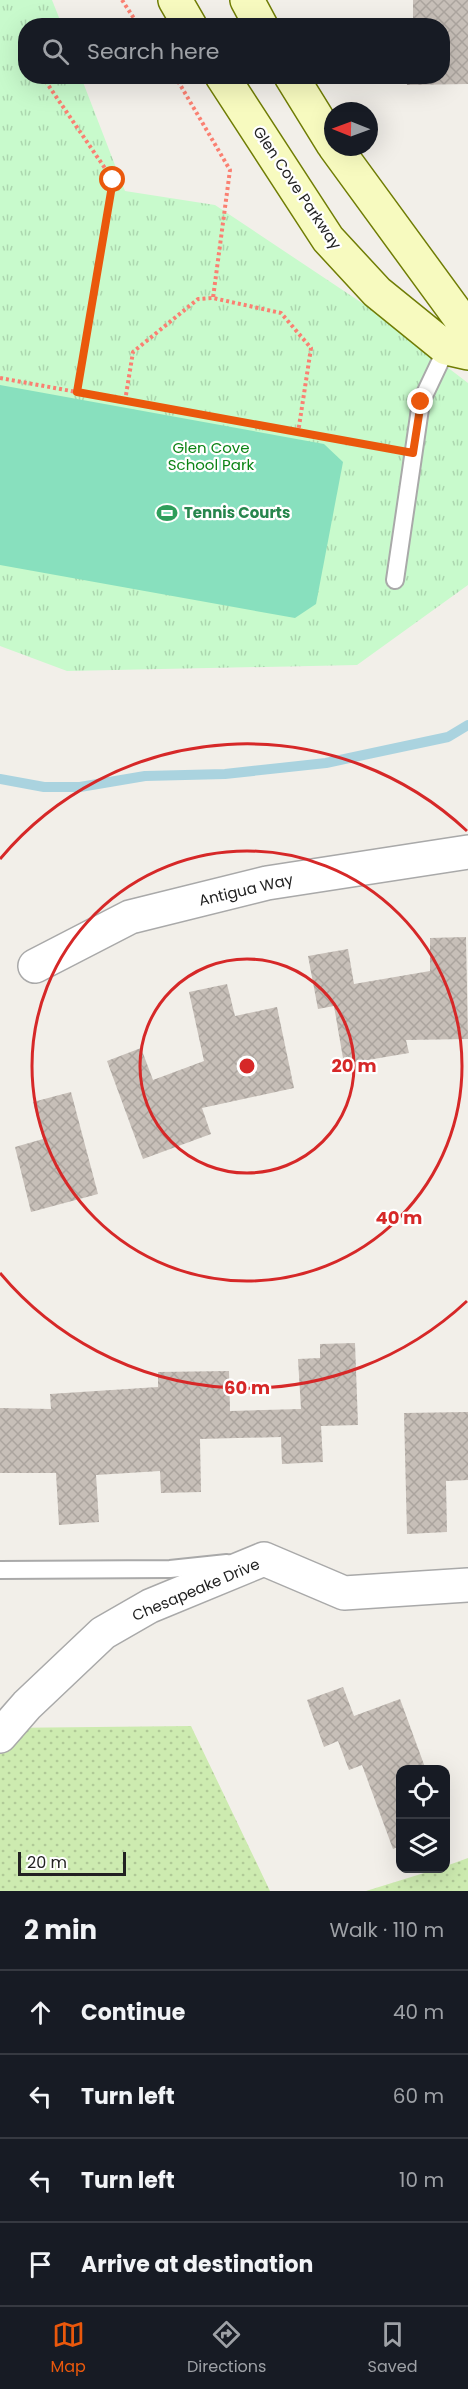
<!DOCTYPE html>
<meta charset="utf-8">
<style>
:root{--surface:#171b24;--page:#242831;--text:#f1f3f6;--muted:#9ea1a6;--line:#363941;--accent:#ea580c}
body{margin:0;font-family:Poppins,sans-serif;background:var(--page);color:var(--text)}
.controls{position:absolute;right:18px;bottom:18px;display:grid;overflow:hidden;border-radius:12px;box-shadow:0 6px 24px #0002}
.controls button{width:54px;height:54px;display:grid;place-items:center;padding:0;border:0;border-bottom:2px solid var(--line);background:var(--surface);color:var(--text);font:30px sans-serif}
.compass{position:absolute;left:324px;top:102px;width:54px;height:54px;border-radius:50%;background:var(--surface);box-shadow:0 6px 24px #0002;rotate:271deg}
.scale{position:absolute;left:18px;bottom:15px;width:108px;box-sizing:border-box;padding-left:6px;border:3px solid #222;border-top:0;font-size:16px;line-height:21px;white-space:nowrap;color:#222;-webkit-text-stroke:4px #fff;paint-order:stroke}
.stop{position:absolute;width:18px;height:18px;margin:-14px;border:4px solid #ea580c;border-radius:50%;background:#fff}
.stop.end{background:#ea580c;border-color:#fff;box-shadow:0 2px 6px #0008}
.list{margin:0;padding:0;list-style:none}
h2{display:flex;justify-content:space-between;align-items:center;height:78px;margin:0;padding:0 24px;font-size:26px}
h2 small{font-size:20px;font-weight:400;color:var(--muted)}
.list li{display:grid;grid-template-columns:39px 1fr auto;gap:18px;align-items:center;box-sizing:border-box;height:84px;padding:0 24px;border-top:2px solid var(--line)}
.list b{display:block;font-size:22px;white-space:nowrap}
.list em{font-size:20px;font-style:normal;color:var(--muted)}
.icon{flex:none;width:33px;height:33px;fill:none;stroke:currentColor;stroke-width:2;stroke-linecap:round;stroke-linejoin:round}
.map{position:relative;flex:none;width:468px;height:1891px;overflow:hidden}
.search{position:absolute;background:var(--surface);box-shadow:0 6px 24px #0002;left:18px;right:18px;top:18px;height:66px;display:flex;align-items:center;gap:15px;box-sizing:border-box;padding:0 21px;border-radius:24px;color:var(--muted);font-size:22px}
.sheet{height:414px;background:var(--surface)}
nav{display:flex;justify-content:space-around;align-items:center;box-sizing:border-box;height:84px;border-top:2px solid var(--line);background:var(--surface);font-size:16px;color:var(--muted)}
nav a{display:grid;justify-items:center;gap:3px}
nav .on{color:var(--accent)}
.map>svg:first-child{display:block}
.grass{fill:url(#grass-dots)}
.park{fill:url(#park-tufts)}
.pitch{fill:#88e0be}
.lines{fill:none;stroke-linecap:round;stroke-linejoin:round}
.stream{stroke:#aad3df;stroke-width:10}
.building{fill:url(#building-cross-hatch)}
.lane-casing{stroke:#a9a9a9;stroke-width:20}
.street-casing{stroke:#a9a9a9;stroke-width:36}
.secondary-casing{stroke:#707d05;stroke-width:36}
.path{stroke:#fa8072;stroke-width:4;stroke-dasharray:3 3;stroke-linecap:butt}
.lane{stroke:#fff;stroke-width:16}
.street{stroke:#fff;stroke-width:33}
.secondary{stroke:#f7fabf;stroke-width:33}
.route{stroke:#ea580c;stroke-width:8}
.ring{fill:none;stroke:#d62828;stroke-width:3}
.labels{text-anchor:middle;stroke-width:4.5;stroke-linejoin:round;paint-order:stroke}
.street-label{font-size:15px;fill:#222;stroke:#fff}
.park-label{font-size:15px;fill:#0c8416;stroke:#fff}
.leisure-label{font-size:15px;font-weight:bold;fill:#27864d;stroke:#fff;text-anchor:start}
.centre{fill:#d62828;stroke:#fff;stroke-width:3}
.ring-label{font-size:18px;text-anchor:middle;font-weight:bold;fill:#d62828;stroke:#fff;stroke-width:4.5;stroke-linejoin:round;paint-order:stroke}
</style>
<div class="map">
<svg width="468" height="1891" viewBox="0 0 468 1891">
<defs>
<pattern id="grass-dots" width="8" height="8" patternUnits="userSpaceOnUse" patternTransform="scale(1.5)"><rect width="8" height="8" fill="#cdebb0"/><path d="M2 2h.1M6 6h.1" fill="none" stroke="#b0c997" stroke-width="1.8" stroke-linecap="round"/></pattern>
<pattern id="park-tufts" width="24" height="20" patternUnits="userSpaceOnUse" patternTransform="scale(1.5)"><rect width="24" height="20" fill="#c8facc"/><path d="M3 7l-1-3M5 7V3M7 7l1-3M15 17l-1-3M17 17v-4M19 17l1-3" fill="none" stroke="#acd6af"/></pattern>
<pattern id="building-cross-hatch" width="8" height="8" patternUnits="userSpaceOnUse" patternTransform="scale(1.5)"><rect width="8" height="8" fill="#c7bfb8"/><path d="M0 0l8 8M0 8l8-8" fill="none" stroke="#aba49e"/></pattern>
</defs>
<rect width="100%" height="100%" fill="#f2efe9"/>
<path class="grass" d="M191,1726L270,1891H0V1728Z
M468,1858V1891H366L437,1869L446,1868V1866Z"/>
<path class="park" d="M0,0H52L62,25L26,26V76L81,77L125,191L215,205L371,309L468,383V585L357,665L67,671L0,646Z"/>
<path class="pitch" d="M0,385L324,444L343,462L316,604L295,618L0,565Z"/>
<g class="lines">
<path class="stream" d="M0,779L44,787H80L145,776L225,774L326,763L448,737L468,725"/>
</g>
<path class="building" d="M413,0H468V84L407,85L406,76H442V26H406V21H413Z
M466,937L468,1039L406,1040L409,1053L344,1064L334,1006L318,1009L308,956L348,949L354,984L430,971V938Z
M227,984L235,1016L277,1007L294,1088L202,1108L211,1134L143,1159L107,1061L141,1048L153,1080L204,1061L189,992Z
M71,1092L98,1194L31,1212L15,1147L43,1139L33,1102Z
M355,1343L358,1425L321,1426L323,1462L282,1464L281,1437L200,1439L201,1492L161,1493L160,1471L96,1475L99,1522L59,1525L56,1473H0V1408L51,1409L50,1394L158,1387V1372L229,1371L230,1411L301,1409L298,1359L320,1358V1344Z
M468,1412V1480L446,1481L447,1532L407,1534L404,1413Z
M343,1687L354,1716L400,1699L426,1770H400V1846L393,1849L362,1765L349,1770L338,1741L324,1747L307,1700Z"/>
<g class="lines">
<g class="lane-casing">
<path id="lane" d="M395,580L421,402L449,343
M0,1570L170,1569L227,1563"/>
</g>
<g class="street-casing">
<path id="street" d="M35,966L130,917L267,883L468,852
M0,1736L27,1705L103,1633L150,1606L264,1559L344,1593L468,1585"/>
</g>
<g class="secondary-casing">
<path id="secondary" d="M175,0L190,26
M247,0L261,26
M222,76L328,239L377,292L446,348L468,353
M291,76L333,144
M335,147L468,329"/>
</g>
<path class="path" d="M122,0L139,26
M21,47L26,53
M42,76L113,180L77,392
M175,76L230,170L213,298
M0,378L389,449
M125,401L133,352L198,299L213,298L281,313L311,348L298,433"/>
<use href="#lane" class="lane"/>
<use href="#street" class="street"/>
<use href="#secondary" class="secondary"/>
</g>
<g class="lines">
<path class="route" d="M113,180L77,392L413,453L421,402"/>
</g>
<g class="ring">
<circle cx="247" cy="1066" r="107"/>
<circle cx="247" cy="1066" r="215"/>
<path d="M467 1301A322 322 0 0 1 0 1273M0 859A322 322 0 0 1 467 831"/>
</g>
<defs>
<g id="stadium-bare" transform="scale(1.62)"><path d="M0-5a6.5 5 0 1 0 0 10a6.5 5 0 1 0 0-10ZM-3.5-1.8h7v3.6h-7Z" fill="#2e9e5b" stroke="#fff" stroke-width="2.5" paint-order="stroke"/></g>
</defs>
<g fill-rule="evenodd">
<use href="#stadium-bare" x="167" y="513"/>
</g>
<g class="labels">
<g class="street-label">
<text transform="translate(297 188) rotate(56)" y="5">Glen Cove Parkway</text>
<text transform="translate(246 890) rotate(-13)" y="5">Antigua Way</text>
<text transform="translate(196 1590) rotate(-23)" y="5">Chesapeake Drive</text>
</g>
<g class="park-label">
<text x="211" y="453">Glen Cove<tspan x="211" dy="17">School Park</tspan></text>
</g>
<g class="leisure-label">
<text x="184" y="518">Tennis Courts</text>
</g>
</g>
<circle cx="247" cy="1066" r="9" class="centre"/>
<g class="ring-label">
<text x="354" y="1072">20 m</text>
<text x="399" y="1224">40 m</text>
<text x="247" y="1394">60 m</text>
</g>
</svg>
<div class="controls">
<button><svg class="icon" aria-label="locate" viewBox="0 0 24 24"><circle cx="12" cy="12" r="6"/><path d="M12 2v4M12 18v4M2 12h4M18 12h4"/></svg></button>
<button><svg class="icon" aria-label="layers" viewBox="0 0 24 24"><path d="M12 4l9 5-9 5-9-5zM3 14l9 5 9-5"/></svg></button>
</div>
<svg class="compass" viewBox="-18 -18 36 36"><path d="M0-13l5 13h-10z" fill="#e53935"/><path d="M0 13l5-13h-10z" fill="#9ea1a6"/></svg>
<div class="scale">20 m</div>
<div class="stop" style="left:113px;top:180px"></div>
<div class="stop end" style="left:421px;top:402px"></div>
<div class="search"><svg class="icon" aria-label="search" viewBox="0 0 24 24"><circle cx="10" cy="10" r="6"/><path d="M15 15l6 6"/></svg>Search here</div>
</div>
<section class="sheet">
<h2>2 min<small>Walk · 110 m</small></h2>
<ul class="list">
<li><svg class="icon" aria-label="ahead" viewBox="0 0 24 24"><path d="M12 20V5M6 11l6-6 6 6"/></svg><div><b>Continue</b></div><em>40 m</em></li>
<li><svg class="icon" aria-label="left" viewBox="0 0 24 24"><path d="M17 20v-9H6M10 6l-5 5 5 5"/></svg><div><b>Turn left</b></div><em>60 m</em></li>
<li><svg class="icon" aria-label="left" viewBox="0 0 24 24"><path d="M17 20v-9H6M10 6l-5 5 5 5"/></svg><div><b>Turn left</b></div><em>10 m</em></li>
<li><svg class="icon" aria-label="arrive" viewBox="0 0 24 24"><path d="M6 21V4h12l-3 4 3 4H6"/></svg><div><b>Arrive at destination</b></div></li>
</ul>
</section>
<nav>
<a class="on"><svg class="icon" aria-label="map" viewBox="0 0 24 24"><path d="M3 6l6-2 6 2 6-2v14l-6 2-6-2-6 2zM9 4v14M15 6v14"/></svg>Map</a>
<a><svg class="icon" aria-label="directions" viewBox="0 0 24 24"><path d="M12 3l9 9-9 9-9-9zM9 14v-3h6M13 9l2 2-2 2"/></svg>Directions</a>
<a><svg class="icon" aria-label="saved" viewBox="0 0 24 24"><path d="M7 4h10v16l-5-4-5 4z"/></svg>Saved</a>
</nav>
